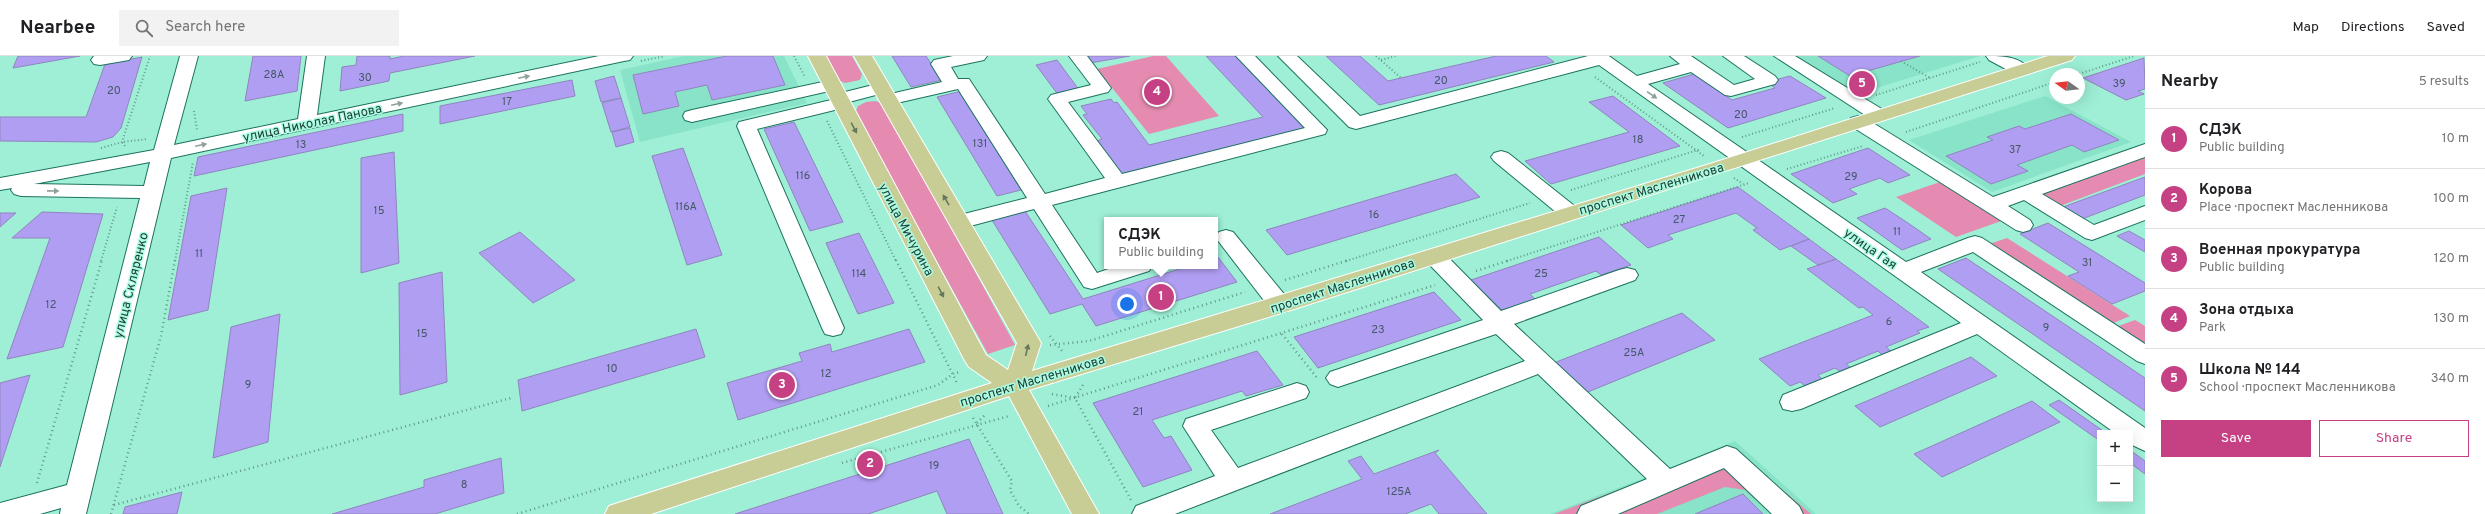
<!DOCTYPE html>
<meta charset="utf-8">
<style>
:root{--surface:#fff;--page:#f2f2f2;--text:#202124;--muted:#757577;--line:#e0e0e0;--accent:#c64184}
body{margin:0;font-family:Overpass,sans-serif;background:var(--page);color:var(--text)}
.controls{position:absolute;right:12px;bottom:12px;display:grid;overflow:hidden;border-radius:0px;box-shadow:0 4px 16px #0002}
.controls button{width:36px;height:36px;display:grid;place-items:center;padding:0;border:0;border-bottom:1px solid var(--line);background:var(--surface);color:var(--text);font:20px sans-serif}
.compass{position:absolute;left:2049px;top:12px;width:36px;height:36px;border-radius:50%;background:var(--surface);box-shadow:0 4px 16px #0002;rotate:284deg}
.you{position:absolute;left:1127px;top:248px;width:14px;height:14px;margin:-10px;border:3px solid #fff;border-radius:50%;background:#1a73e8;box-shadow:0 0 0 6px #1a73e833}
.badge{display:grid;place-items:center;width:26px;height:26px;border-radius:50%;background:var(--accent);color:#fff;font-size:13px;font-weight:700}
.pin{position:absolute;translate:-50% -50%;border:2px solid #fff;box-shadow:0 1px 4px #0006}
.popup{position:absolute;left:1104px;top:161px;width:114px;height:52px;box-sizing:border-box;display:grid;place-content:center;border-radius:0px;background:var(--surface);filter:drop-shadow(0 1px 3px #0005);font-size:13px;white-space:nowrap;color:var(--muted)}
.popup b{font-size:15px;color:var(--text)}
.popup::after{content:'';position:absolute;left:50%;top:100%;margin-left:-8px;border:8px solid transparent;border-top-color:var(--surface)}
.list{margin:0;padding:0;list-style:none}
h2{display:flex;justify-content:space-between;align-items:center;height:52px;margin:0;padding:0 16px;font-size:17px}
h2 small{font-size:13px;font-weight:400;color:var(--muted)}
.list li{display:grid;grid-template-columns:26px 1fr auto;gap:12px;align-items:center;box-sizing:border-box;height:60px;padding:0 16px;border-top:1px solid var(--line)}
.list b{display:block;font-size:15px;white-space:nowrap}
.list p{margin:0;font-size:13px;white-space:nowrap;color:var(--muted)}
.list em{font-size:13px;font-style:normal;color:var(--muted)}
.actions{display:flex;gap:8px;padding:12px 16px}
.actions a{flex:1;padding:9px 0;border:1px solid var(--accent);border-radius:0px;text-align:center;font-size:14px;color:var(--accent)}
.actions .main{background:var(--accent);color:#fff}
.icon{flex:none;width:22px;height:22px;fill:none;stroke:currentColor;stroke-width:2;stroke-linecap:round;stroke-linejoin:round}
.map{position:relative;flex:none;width:2145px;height:458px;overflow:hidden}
header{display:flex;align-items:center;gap:24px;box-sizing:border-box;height:56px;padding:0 20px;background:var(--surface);border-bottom:1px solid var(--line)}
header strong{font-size:19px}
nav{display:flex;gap:22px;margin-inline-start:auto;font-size:14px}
.search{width:280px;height:36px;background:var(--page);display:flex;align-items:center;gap:10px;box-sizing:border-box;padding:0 14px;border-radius:0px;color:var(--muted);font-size:15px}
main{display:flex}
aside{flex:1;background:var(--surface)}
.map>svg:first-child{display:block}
.built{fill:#88e3c8}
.green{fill:#e58bb2}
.building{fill:#b09ef2;stroke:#9085bf}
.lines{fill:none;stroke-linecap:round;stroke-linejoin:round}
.minor-casing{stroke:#1c735e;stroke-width:2}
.major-casing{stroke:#fff;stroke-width:2}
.path-far1{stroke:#609a88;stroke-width:2;stroke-dasharray:1 2.5;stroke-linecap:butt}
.path{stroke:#609a88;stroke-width:2.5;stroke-dasharray:1 3.5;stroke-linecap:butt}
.minor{fill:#fff;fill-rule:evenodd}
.major{fill:#c8cc95;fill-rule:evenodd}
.oneway{fill:#8fa09a}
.oneway2{fill:#63785c}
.labels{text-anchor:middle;stroke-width:3;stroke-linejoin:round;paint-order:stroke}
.number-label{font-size:11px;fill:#435865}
.street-label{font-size:13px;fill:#1f4036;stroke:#abfce3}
</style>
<header>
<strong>Nearbee</strong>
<div class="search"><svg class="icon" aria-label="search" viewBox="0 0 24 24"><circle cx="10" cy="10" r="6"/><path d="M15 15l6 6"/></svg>Search here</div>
<nav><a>Map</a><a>Directions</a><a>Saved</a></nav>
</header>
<main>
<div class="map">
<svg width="2145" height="458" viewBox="0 0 2145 458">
<rect width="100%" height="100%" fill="#9eefd6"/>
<path class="built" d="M684,0H784L807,47L640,86L620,14Z
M1790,0H1980L1854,39Z
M2045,40L2131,86L1992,136L1909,84Z
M1735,385L1816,458H1550L1657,417Z"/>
<path class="green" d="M826,0H852L862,18L860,24L845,27L838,24Z
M1153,0H1166L1219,60L1149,78L1097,13Z
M875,45L884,48L1015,289L988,298L855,57L858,50L866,46Z
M2143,101L2145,102V118L2060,150L2041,138Z
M1943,125L2004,164L1956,181L1896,141Z
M2007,182L2130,260L2109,269L1986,189Z
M2135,264L2145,270V293L2113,272Z
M1732,391L1811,458H1772L1745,434L1725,431L1657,458H1554Z"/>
<path class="building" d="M18,0H80L13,12Z
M253,0H301L297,35L245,45Z
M357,0H390V3L404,0H475L390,17L389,25L340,35L342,11L356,9Z
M727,0H773L785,29L712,44L707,29L675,36L679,50L643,58L633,19Z
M892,0H926L942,24L911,31Z
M1084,0H1130L1090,7Z
M1206,0H1242L1309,74L1125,122L1097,85L1102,83L1083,59L1087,58L1081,50L1111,43L1114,47L1117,46L1149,89L1263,61Z
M1326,0H1360L1388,25L1496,0H1546L1554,6L1379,49Z
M1818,0H1920L1850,20Z
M142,1L121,72L113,81L96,86L0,85V61H86L105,8Z
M2144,2L2145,33L2138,35L2144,38L2126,44L2083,22Z
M1057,4L1080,35L1059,40L1036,9Z
M1694,18L1732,44L1775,32L1767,26L1790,20L1826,42L1728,72L1663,27Z
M614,20L621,42L601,46L595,25Z
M572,24L575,40L440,68V50Z
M962,35L1025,133L997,140L937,41Z
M1613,40L1680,90L1551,128L1525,105L1629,76L1589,46Z
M621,42L630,71L611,76L602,47Z
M403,58V75L194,120L198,101Z
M2071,58L2119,84L2084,96L2072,89L2017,109L2028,115L1991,128L1946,100L1993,84L1987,81L2019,70L2025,73Z
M794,66L843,166L810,175L764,73Z
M630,72L634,86L616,91L612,76Z
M683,92L722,199L687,209L652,100Z
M1868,92L1910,119L1888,127L1880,122L1849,133L1857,138L1833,147L1791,118Z
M394,96L399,207L361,217V102Z
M1456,118L1480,141L1287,199L1266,174Z
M2145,121V139L2082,163L2063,151Z
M1738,131L1809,183L1780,194L1753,174L1757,172L1736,157L1668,179L1673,183L1648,192L1621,169Z
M227,132L208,254L168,264L191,140Z
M1885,152L1908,167L1931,183L1902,194L1857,162Z
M1025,155L1083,243L1189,210H1215V202L1218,201L1237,226L1096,270L1082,248L1050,258L992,164Z
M42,156L103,158L63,291L7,303L50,182H12Z
M0,157H16L0,171Z
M2048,167L2145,227V235L2112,248L2068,220L2079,216L2020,178Z
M2129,175L2145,184V196L2117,180Z
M520,176L575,224L533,247L479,197Z
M859,177L894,247L858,258L826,187Z
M1599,181L1631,209L1601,219L1596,215L1530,238L1536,244L1503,255L1471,224Z
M1809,183L1836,203L1818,209L1791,190Z
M1966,202L2145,322V355L1938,213Z
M1836,203L1929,271L1917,275L1920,277L1886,291L1891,295L1882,299L1878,295L1846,308L1851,312L1841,316L1835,312L1818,319L1822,323L1805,330L1800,326L1790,330L1759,303L1873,259L1863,251L1859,252L1807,213Z
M442,216L447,326L400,339L399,227Z
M1434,236L1461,264L1318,312L1294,281Z
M1682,257L1715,284L1583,338L1551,308Z
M280,258L268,386L213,402L231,271Z
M696,273L705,301L522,355L518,324Z
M909,273L925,306L738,364L727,327L802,305L799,297L830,288L832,296Z
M1257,295L1283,329L1246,340L1242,335L1152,364L1164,382L1171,380L1192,414L1143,431L1093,347Z
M1971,301L1997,320L1880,371L1855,350Z
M30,319L0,411V327Z
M2059,344L2106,377H2100V385L2049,349Z
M2032,345L2060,366L1942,421L1914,398Z
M969,383L1003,458H947L937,435L868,458H735Z
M1439,394L1435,397L1487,458H1439L1431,448L1405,458H1270L1362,423L1348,405L1361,400L1374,418Z
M2130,394L2145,405V418L2130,407Z
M501,402L504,437L435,458H332L424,431V424Z
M182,436L177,458H123L125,451Z
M1743,438L1763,458H1695Z"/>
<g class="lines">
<g class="minor-casing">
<path id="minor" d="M94,0H132L129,4L100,9L94,8L91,4Z
M180,0H198L174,89L298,63L307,0H325L317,59L599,0H633L630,4L624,5L171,102L86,458H60L61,452L40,458H0V447L67,429L140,142L21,140L14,138L11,134L12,132L0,134V122L154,94ZM150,106L144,130L34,128Z
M953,0H987L984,4L951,11L958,23H969L1045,138L1105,122L1048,43L1051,39L1091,29L1069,0H1087L1111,32L1108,36L1068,46L1122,118L1305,72L1236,0H1255L1327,74L1325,78L1052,149L1097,217L1117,210H1152L1149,215L1092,233L1084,231L1034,153L959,173L952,171L949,166L952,161L1027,142L958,33L888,49L882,48L879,44L882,40L942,26L931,8L934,4Z
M1278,0H1297L1360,60L1588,0H1609L1637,20L1680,8L1670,0H1691L1734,29L1755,23L1723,0H1744L1775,20L1778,24L1775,28L1731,40L1725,39L1691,16L1648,28L1906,206L1968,182L1975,180L1982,182L2145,288V308L2137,305L1973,196L1921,216L2145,372V395L2130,388V377H2115L1977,278L1801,353L1792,355L1783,353L1780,346L1783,339L1961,267L1599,9L1356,73L1349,71Z
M1774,0H1795L1885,55L1887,59L1885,63H1871Z
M1986,0C2002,0 2020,0 2030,14L2027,18H2015L1989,4Z
M832,24L838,25L841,29L838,33L692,66L685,64L683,60L685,56L692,54Z
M881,27L887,28L890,32L887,36L849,46L847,51L757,73L844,272L841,278L833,280L825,278L822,272L737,70L739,66L831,44L833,39Z
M1858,60L1865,62L1993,141L2145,88V101L2042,138L2094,169L2145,150V164L2092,184L2085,182L2024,144L2008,150L2030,164L2033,169L2030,174L2023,176L2016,174L1851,70L1849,66L1851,62Z
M1501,95L1508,97L1577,152L1580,157L1577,162L1570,164L1563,162L1494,105L1491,101L1494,97Z
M1226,174L1233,176L1288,243L1291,249L1288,255L1280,257L1272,255L1219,186L1215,181L1219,176Z
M1434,193L1442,195L1501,255L1619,214L1627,212L1635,214L1638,219L1635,224L1514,268L1670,413L1727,390L1736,393L1799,450L1803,458H1772L1724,412L1618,458H1577L1581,450L1647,423L1538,318L1175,458H1132L1136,450L1215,420L1183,370L1186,363L1297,327L1306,330L1309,336L1306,342L1211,374L1238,412L1525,305L1496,278L1338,331L1330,328L1326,322L1330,316L1483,264L1426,205L1423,200L1426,195Z"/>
</g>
<g class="major-casing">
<path id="major" d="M808,0H826L986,299L1008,314L1017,287L854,0H872L1041,287L1032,315L1713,107L2048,0H2075L2072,4L1288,255L1029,334L1099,458H1072L1009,340L651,458H605L609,450L618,447L992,327L969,311L965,305Z"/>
</g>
<path class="path-far1" d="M794,0L805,21
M1376,0L1401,22
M1381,4L1396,0
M641,5L665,0
M1901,5L1930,22
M2079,18L2134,0
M1595,21L1704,100
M1876,39L1980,6
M194,55L197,74
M827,65L896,205
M1906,76L2055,26
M1742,81L1835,52
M125,90L122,86L148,83
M101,92L122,86L150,0
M1787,113L1863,90
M1734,122L1743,128
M1571,134L1701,93
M101,205L117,151
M175,205L193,106
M1346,205L1530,147
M1507,205L1749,127"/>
<path class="path" d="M896,204L958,329
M1476,215L1510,204
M1285,224L1349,204
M1282,278L1318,323
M1050,280L1063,296
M1050,289L1089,285L1245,236
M1083,329L1075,342L1131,444
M1052,338L1075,342
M1048,350L1435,229
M973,362L1012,425L1010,434L1019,450L1029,458
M977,367L985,359
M842,407L1009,360
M37,427L102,204
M114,449L511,342
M111,458L161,280L175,204
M517,458L938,329L954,317L961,316"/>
<use href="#minor" class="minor"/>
<use href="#major" class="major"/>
</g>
<defs><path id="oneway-solid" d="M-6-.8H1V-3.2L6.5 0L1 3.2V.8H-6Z"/></defs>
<g class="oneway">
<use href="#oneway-solid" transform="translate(524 21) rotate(-12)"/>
<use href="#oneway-solid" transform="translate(1652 39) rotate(35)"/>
<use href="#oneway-solid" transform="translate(397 48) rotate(-12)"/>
<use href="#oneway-solid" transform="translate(201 89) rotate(-12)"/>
<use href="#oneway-solid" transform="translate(53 135) rotate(1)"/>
</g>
<g class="oneway2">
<use href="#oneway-solid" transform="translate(854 72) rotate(62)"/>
<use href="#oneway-solid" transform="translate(946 144) rotate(-120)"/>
<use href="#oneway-solid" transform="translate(941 236) rotate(62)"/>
<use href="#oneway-solid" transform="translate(1027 294) rotate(-77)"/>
</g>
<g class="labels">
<g class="number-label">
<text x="274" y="22">28А</text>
<text x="365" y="25">30</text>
<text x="1441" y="28">20</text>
<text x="2119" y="31">39</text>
<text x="114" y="38">20</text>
<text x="507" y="49">17</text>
<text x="1741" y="62">20</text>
<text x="1638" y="87">18</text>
<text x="980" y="91">131</text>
<text x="301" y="92">13</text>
<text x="2015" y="97">37</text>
<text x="803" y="123">116</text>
<text x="1851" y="124">29</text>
<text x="686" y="154">116А</text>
<text x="379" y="158">15</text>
<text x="1374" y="162">16</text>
<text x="1679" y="167">27</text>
<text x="1897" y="179">11</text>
<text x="199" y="201">11</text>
<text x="2087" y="210">31</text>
<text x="859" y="221">114</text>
<text x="1541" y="221">25</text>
<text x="51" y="252">12</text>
<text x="1889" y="269">6</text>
<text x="2046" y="275">9</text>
<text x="1378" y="277">23</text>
<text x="422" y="281">15</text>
<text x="1634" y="300">25А</text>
<text x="612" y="316">10</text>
<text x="826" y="321">12</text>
<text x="248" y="332">9</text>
<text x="1138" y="359">21</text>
<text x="934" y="413">19</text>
<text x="464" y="432">8</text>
<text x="1399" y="439">125А</text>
</g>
<g class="street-label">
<text transform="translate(312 66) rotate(-12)" y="5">улица Николая Панова</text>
<text transform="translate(1651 132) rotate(-17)" y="5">проспект Масленникова</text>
<text transform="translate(907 173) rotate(62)" y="5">улица Мичурина</text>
<text transform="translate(1871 192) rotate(35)" y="5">улица Гая</text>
<text transform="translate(130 229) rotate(-76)" y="5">улица Скляренко</text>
<text transform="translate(1342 229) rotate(-18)" y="5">проспект Масленникова</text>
<text transform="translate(1032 324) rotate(-17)" y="5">проспект Масленникова</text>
</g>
</g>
</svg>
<div class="controls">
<button>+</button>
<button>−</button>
</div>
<svg class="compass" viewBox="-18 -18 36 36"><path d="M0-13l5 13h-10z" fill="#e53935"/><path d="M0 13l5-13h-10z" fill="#757577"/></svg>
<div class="you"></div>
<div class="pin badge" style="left:1161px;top:241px">1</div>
<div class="popup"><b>СДЭК</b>Public building</div>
<div class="pin badge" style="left:870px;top:408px">2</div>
<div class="pin badge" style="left:782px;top:329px">3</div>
<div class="pin badge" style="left:1157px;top:36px">4</div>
<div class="pin badge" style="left:1862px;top:28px">5</div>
</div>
<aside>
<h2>Nearby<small>5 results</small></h2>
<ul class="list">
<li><span class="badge">1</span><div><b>СДЭК</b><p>Public building</p></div><em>10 m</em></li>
<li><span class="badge">2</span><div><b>Корова</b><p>Place · проспект Масленникова</p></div><em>100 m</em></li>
<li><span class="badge">3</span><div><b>Военная прокуратура</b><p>Public building</p></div><em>120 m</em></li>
<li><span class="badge">4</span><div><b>Зона отдыха</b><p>Park</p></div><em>130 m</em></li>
<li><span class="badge">5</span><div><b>Школа № 144</b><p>School · проспект Масленникова</p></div><em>340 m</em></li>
</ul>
<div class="actions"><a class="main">Save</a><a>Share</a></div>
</aside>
</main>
